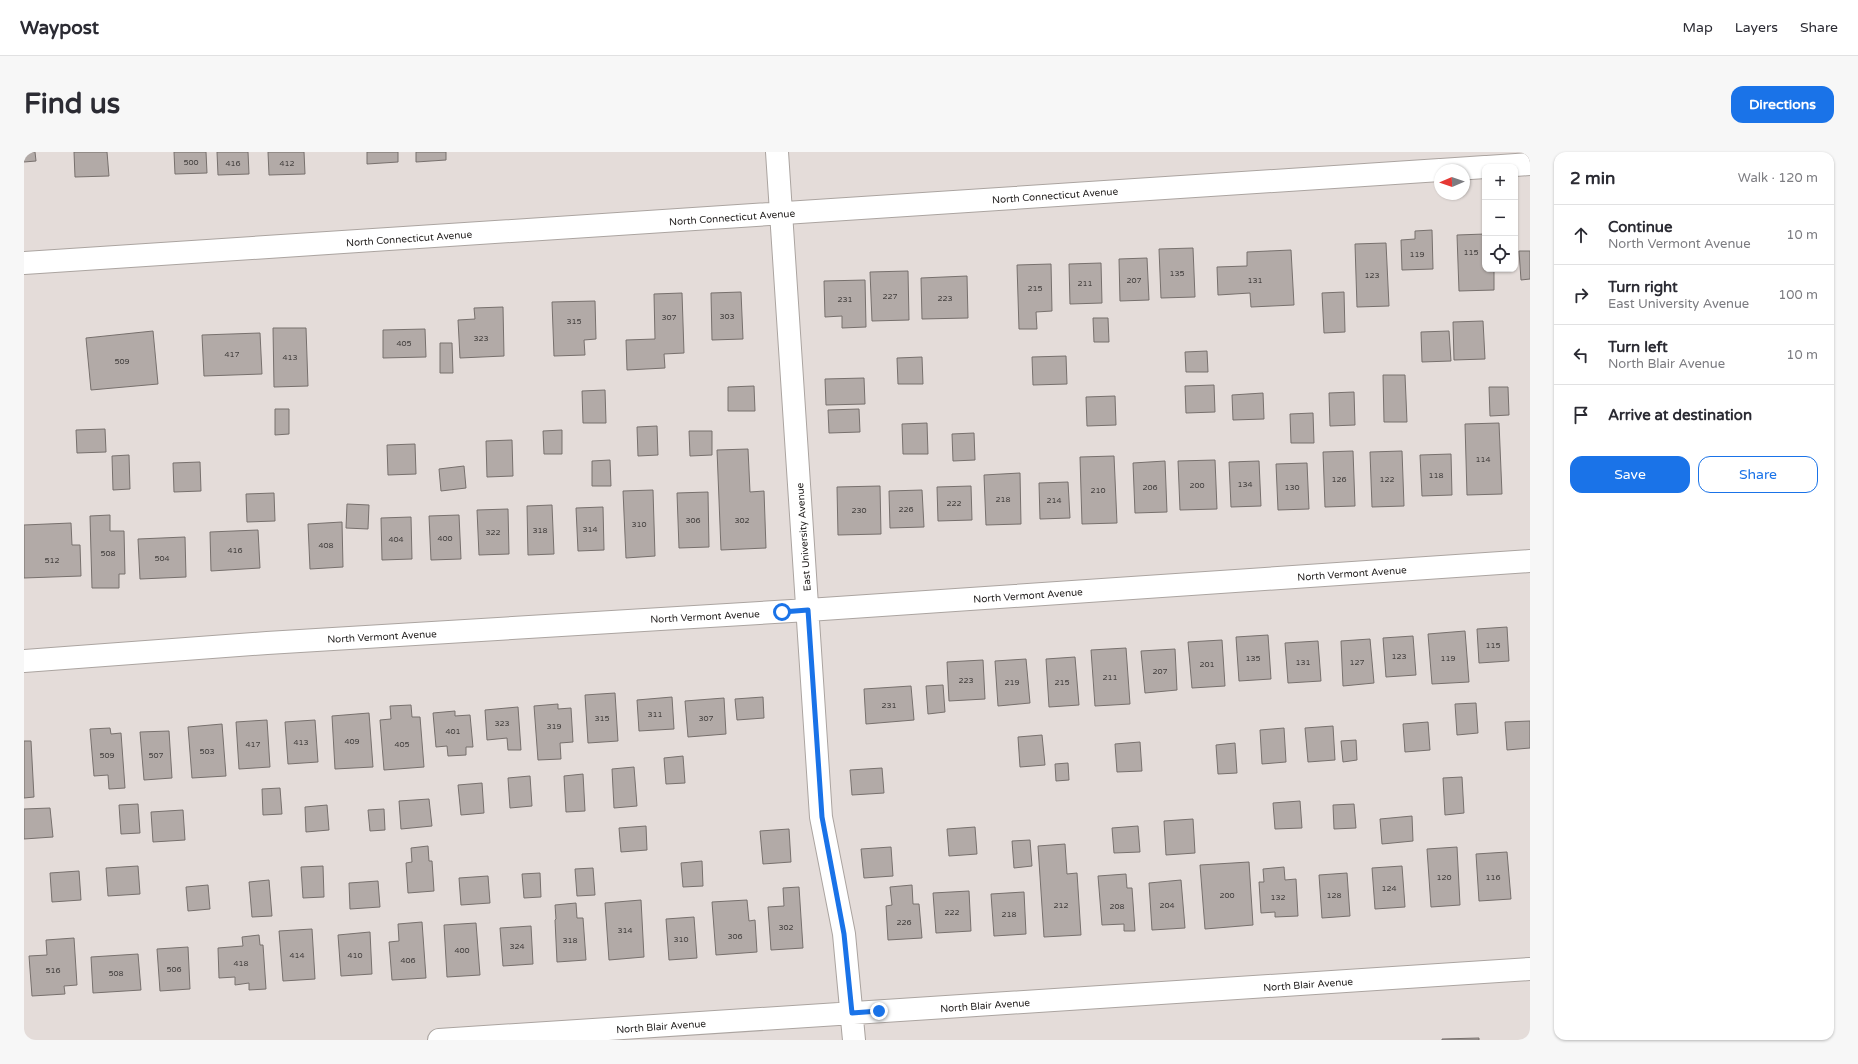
<!DOCTYPE html>
<meta charset="utf-8">
<style>
:root{--surface:#fff;--page:#f7f7f7;--text:#2b2b33;--muted:#7c7c81;--line:#e1e1e2;--accent:#1a73e8}
body{margin:0;font-family:"Varela Round",sans-serif;background:var(--page);color:var(--text)}
.controls{position:absolute;right:12px;top:12px;display:grid;overflow:hidden;border-radius:8px;box-shadow:0 1px 3px #0004}
.controls button{width:36px;height:36px;display:grid;place-items:center;padding:0;border:0;border-bottom:1px solid var(--line);background:var(--surface);color:var(--text);font:20px sans-serif}
.compass{position:absolute;left:1410px;top:12px;width:36px;height:36px;border-radius:50%;background:var(--surface);box-shadow:0 1px 3px #0004;rotate:268deg}
.stop{position:absolute;width:12px;height:12px;margin:-9px;border:3px solid #1a73e8;border-radius:50%;background:#fff}
.stop.end{background:#1a73e8;border-color:#fff;box-shadow:0 1px 4px #0008}
.list{margin:0;padding:0;list-style:none}
h2{display:flex;justify-content:space-between;align-items:center;height:52px;margin:0;padding:0 16px;font-size:17px}
h2 small{font-size:13px;font-weight:400;color:var(--muted)}
.list li{display:grid;grid-template-columns:26px 1fr auto;gap:12px;align-items:center;box-sizing:border-box;height:60px;padding:0 16px;border-top:1px solid var(--line)}
.list b{display:block;font-size:15px;white-space:nowrap}
.list p{margin:0;font-size:13px;white-space:nowrap;color:var(--muted)}
.list em{font-size:13px;font-style:normal;color:var(--muted)}
.actions{display:flex;gap:8px;padding:12px 16px}
.actions a{flex:1;padding:9px 0;border:1px solid var(--accent);border-radius:12px;text-align:center;font-size:14px;color:var(--accent)}
.actions .main{background:var(--accent);color:#fff}
.icon{flex:none;width:22px;height:22px;fill:none;stroke:currentColor;stroke-width:2;stroke-linecap:round;stroke-linejoin:round}
.map{position:relative;flex:none;width:1506px;height:888px;overflow:hidden;border-radius:12px}
header{display:flex;align-items:center;gap:24px;box-sizing:border-box;height:56px;padding:0 20px;background:var(--surface);border-bottom:1px solid var(--line)}
header strong{font-size:19px}
nav{display:flex;gap:22px;margin-inline-start:auto;font-size:14px}
.intro{display:flex;align-items:center;justify-content:space-between;box-sizing:border-box;height:96px;padding:0 24px}
h1{margin:0;font-size:28px}
.button{padding:10px 18px;border-radius:12px;background:var(--accent);color:#fff;font-size:14px;font-weight:700}
main{display:flex;gap:24px;padding:0 24px}
aside{flex:1;background:var(--surface);border-radius:12px;box-shadow:0 1px 3px #0004}
.map>svg:first-child{display:block}
.building{fill:#b2aaa7;stroke:#77706d}
.lines{fill:none;stroke-linecap:round;stroke-linejoin:round}
.minor-casing{stroke:#aba4a0;stroke-width:24}
.minor{stroke:#fff;stroke-width:22}
.route{stroke:#1a73e8;stroke-width:5}
.labels{text-anchor:middle;stroke-width:3;stroke-linejoin:round;paint-order:stroke}
.number-label{font-size:8px;fill:#44403f}
.street-label{font-size:10px;fill:#201d1c;stroke:#fff}
</style>
<header>
<strong>Waypost</strong>
<nav><a>Map</a><a>Layers</a><a>Share</a></nav>
</header>
<div class="intro"><h1>Find us</h1><a class="button">Directions</a></div>
<main>
<div class="map">
<svg width="1506" height="888" viewBox="0 0 1506 888">
<rect width="100%" height="100%" fill="#e4dcd9"/>
<path class="building" d="M0,0H11L12,9L0,10Z
M50,0H83L85,24L51,25Z
M150,0H182L183,21L151,22Z
M193,0H224L225,22L194,23Z
M244,0H280L281,22L245,23Z
M343,0H374V10L343,12Z
M392,0H422V8L392,10Z
M1408,78L1409,117L1378,118L1377,88L1391,87V79Z
M1461,82V117H1470V138L1435,139L1433,83Z
M1362,91L1365,154L1333,155L1331,92Z
M1169,96L1171,145L1137,146L1135,97Z
M1267,98L1270,153L1227,155L1226,141L1194,143L1193,115L1223,114V100Z
M1495,99H1506V127L1497,128Z
M1123,106L1125,148L1096,149L1095,107Z
M1077,111L1078,151L1046,152L1045,112Z
M1027,112L1028,159L1012,160L1013,177H995L993,113Z
M884,119L885,168L848,169L846,120Z
M943,124L944,166L898,167L897,126Z
M841,128L842,175L818,176V164L801,165L800,129Z
M717,140L719,187L688,188L687,141Z
M1320,140L1321,180L1300,181L1298,141Z
M658,141L660,201L640,202L641,216L603,218L602,188L631,187L630,142Z
M571,149L572,187L560,188L561,203L530,204L528,150Z
M479,155L480,204L436,206L434,168L451,167L450,156Z
M1069,166H1084L1085,190H1070Z
M1459,169L1461,207L1430,208L1429,170Z
M249,176H282L284,234L250,235Z
M401,177L402,205L359,206V178Z
M129,179L134,232L67,238L62,186Z
M1425,179L1427,209L1398,210L1397,180Z
M236,181L238,222L180,224L178,183Z
M416,191H428L429,221H416Z
M1183,199L1184,220H1162L1161,200Z
M1042,204L1043,232L1009,233L1008,205Z
M898,205L899,232H874L873,206Z
M1359,223H1381L1383,270H1360Z
M840,226L841,252L802,253L801,227Z
M1190,233L1191,260L1162,261L1161,234Z
M730,234L731,259H704V235Z
M1465,235H1484L1485,263L1466,264Z
M581,238L582,271H559L558,239Z
M1330,240L1331,273L1306,274L1305,241Z
M1239,241L1240,267L1209,268L1208,243Z
M1091,244L1092,273L1063,274L1062,245Z
M251,257H265V282L251,283Z
M835,257L836,280L805,281L804,258Z
M1289,261L1290,291H1267L1266,262Z
M903,271L904,302H879L878,272Z
M1475,271L1478,342L1443,343L1441,272Z
M633,274L634,303L614,304L613,275Z
M81,277L82,300L53,301L52,278Z
M538,278V302H520L519,279Z
M665,279H688V303L666,304Z
M950,281L951,308L929,309L928,282Z
M488,288L489,324L463,325L462,289Z
M391,292L392,322L364,323L363,293Z
M724,297L726,340L740,339L742,396L697,398L693,298Z
M1329,299L1331,354L1301,355L1299,300Z
M1378,299L1380,354L1348,355L1346,300Z
M1427,302L1428,343L1398,344L1396,303Z
M105,303L106,337L89,338L88,304Z
M1090,304L1093,371L1058,372L1056,305Z
M586,308L587,334H568V309Z
M1191,308L1193,357L1156,358L1154,309Z
M1141,309L1143,360L1111,361L1109,311Z
M1235,309L1237,354L1207,355L1205,310Z
M176,310L177,339L150,340L149,311Z
M1283,311L1285,357L1254,358L1252,312Z
M440,314L442,336L417,339L415,317Z
M996,321L997,372L962,373L960,323Z
M1044,330L1046,366L1016,367L1015,331Z
M856,334L857,382L814,383L813,335Z
M947,334L948,368L914,369L913,335Z
M629,338L631,404L602,406L599,339Z
M898,338L900,375L866,376L865,339Z
M684,340L685,395L655,396L653,341Z
M250,341L251,369L223,370L222,342Z
M323,352L345,353L344,377L322,376Z
M528,353L530,402L504,403L503,354Z
M579,355L580,398L554,399L552,356Z
M484,357L485,402L455,403L453,358Z
M86,363V379H100L101,422H95V436H68L66,364Z
M435,363L437,407L407,408L405,364Z
M387,365L388,407L358,408L357,366Z
M318,370L319,415L286,417L284,372Z
M47,371L48,393H56L57,424L0,426V373Z
M234,378L236,416L187,419L186,380Z
M161,385L162,425L116,427L114,387Z
M1483,475L1485,509L1455,511L1453,477Z
M1441,479L1445,530L1408,532L1404,482Z
M1244,483L1247,527L1215,529L1212,485Z
M1389,484L1392,523L1362,525L1359,486Z
M1346,487L1350,531L1319,534L1317,489Z
M1198,488L1201,534L1168,536L1164,490Z
M1294,489L1297,529L1264,531L1261,491Z
M1102,496L1106,552L1071,554L1067,498Z
M1151,497L1153,538L1121,541L1117,499Z
M1051,505L1055,553L1025,555L1022,507Z
M1002,507L1006,551L974,554L971,509Z
M959,508L961,547L925,549L923,510Z
M919,533L921,560L904,562L902,534Z
M887,534L890,568L842,572L840,537Z
M591,541L594,589L564,591L561,543Z
M648,545L650,577L615,579L613,548Z
M739,545L740,566L713,568L711,547Z
M700,546L702,582L664,585L661,549Z
M1452,551L1454,581L1433,583L1431,552Z
M534,552V557L547,556L549,590L536,591L537,607L514,608L510,554Z
M387,553L388,565H396L400,615L360,618L356,568L367,567L366,554Z
M494,555L497,598H484L483,586L463,588L461,558Z
M431,559V564L446,563L449,595H442V603L424,604L423,594L412,595L409,561Z
M345,561L349,615L311,617L308,564Z
M243,568L246,615L215,617L212,570Z
M291,568L294,610L264,612L261,570Z
M1506,569V596L1483,598L1481,570Z
M1404,570L1406,598L1381,600L1379,572Z
M198,572L202,624L168,626L164,575Z
M1309,574L1311,608L1284,610L1281,576Z
M86,576L87,582L97,581L101,636L85,637L84,623L70,624L66,577Z
M1260,576L1262,610L1238,612L1236,578Z
M145,579L148,626L120,628L116,580Z
M1018,583L1021,613L996,615L994,585Z
M1332,588L1333,608L1319,610L1317,589Z
M0,589H7L10,645L0,646Z
M1116,590L1118,619L1093,620L1091,592Z
M1211,591L1213,621L1194,622L1192,593Z
M659,604L661,631L642,632L640,606Z
M1044,611L1045,628L1032,629L1031,612Z
M610,615L613,654L590,656L588,617Z
M858,616L860,641L828,643L826,618Z
M559,622L561,659L542,660L540,624Z
M506,624L508,654L486,656L484,626Z
M1438,625L1440,661L1421,663L1419,626Z
M458,631L460,661L437,663L434,633Z
M256,636L258,662L239,663L238,637Z
M405,647L408,674L377,677L375,649Z
M1276,649L1278,676L1251,677L1249,651Z
M114,652L116,681L97,682L95,653Z
M1330,652L1332,676L1310,677L1309,653Z
M303,653L305,678L282,680L281,655Z
M26,656L29,685L0,687V657Z
M360,657L361,678L346,679L344,658Z
M159,658L161,688L129,690L127,660Z
M1388,664L1389,689L1358,692L1356,667Z
M1169,667L1171,701L1142,703L1140,669Z
M622,674L623,698L597,700L595,676Z
M1114,674L1116,700L1090,701L1088,676Z
M951,675L953,702L925,704L923,677Z
M765,677L767,710L739,712L736,679Z
M1006,688L1008,714L990,716L988,689Z
M1041,692L1043,722L1053,721L1057,783L1020,785L1014,694Z
M404,694L405,709H408L410,739L384,741L382,711L388,710L387,696Z
M867,695L869,724L840,726L837,697Z
M1433,695L1436,753L1407,755L1403,697Z
M1483,700L1487,747L1455,749L1452,702Z
M678,709L679,734L659,735L657,711Z
M1225,710L1229,773L1181,777L1176,713Z
M114,714L116,742L84,744L82,716Z
M299,714L300,745L279,746L277,715Z
M1378,714L1381,755L1351,757L1348,716Z
M1260,715L1261,728L1272,727L1274,764L1251,765V760L1237,761L1235,730H1240L1239,717Z
M569,716L571,743L553,744L551,717Z
M55,719L57,748L28,750L26,721Z
M516,721L517,745L500,746L498,722Z
M1323,721L1326,764L1298,766L1295,723Z
M1102,722L1103,736H1108L1111,779H1100V772L1078,773L1074,724Z
M464,724L466,751L437,753L435,726Z
M245,728L248,764L228,765L225,730Z
M1157,728L1161,776L1128,778L1125,731Z
M354,729L356,755L326,757L325,731Z
M184,733L186,757L164,759L162,735Z
M888,733L889,752H895L898,786L864,788L862,754L868,753L866,735Z
M775,735L779,796L747,798L744,755L760,754L759,736Z
M945,739L947,779L912,781L909,741Z
M1000,740L1002,782L970,784L967,742Z
M617,748L620,805L585,808L581,751Z
M723,748L725,769L731,768L733,800L692,803L688,750Z
M552,751L553,766H559L562,808L533,810L531,768L532,767L531,753Z
M670,765L673,806L645,808L642,767Z
M398,770L402,826L368,828L365,790L375,789L374,772Z
M452,771L456,823L423,825L420,773Z
M507,774L509,812L479,814L476,776Z
M288,777L291,827L259,829L255,779Z
M346,780L348,822L317,824L314,783Z
M235,783L236,793H239L242,837L225,838V831L211,833V825L195,826L194,796L219,794L218,785Z
M50,786L53,833L40,834L41,842L8,844L5,804L23,803L22,788Z
M164,795L166,837L136,839L133,797Z
M114,802L117,838L69,841L67,805Z
M1455,886V888H1418V887Z"/>
<g class="lines">
<g class="minor-casing">
<path id="minor" d="M753,0L797,665L820,782L830,888
M1463,15L1506,12
M1417,18L1461,15
M0,111L1416,18
M0,509L243,491L784,458L1506,409
M415,888L1506,817"/>
</g>
<use href="#minor" class="minor"/>
</g>
<g class="lines">
<path class="route" d="M758,460L784,458L798,665L820,782L828,861L855,859"/>
</g>
<g class="labels">
<g class="number-label">
<text x="167" y="13">500</text>
<text x="209" y="14">416</text>
<text x="263" y="14">412</text>
<text x="1447" y="103">115</text>
<text x="1393" y="105">119</text>
<text x="1153" y="124">135</text>
<text x="1348" y="126">123</text>
<text x="1110" y="131">207</text>
<text x="1231" y="131">131</text>
<text x="1061" y="134">211</text>
<text x="1011" y="139">215</text>
<text x="866" y="147">227</text>
<text x="921" y="149">223</text>
<text x="821" y="150">231</text>
<text x="703" y="167">303</text>
<text x="645" y="168">307</text>
<text x="550" y="172">315</text>
<text x="457" y="189">323</text>
<text x="380" y="194">405</text>
<text x="208" y="205">417</text>
<text x="266" y="208">413</text>
<text x="98" y="212">509</text>
<text x="1459" y="310">114</text>
<text x="1412" y="326">118</text>
<text x="1315" y="330">126</text>
<text x="1363" y="330">122</text>
<text x="1221" y="335">134</text>
<text x="1173" y="336">200</text>
<text x="1126" y="338">206</text>
<text x="1268" y="338">130</text>
<text x="1074" y="341">210</text>
<text x="979" y="350">218</text>
<text x="1030" y="351">214</text>
<text x="930" y="354">222</text>
<text x="882" y="360">226</text>
<text x="835" y="361">230</text>
<text x="669" y="371">306</text>
<text x="718" y="371">302</text>
<text x="615" y="375">310</text>
<text x="566" y="380">314</text>
<text x="516" y="381">318</text>
<text x="469" y="383">322</text>
<text x="421" y="389">400</text>
<text x="372" y="390">404</text>
<text x="302" y="396">408</text>
<text x="211" y="401">416</text>
<text x="84" y="404">508</text>
<text x="138" y="409">504</text>
<text x="28" y="411">512</text>
<text x="1469" y="496">115</text>
<text x="1375" y="507">123</text>
<text x="1229" y="509">135</text>
<text x="1424" y="509">119</text>
<text x="1279" y="513">131</text>
<text x="1333" y="513">127</text>
<text x="1183" y="515">201</text>
<text x="1136" y="522">207</text>
<text x="1086" y="528">211</text>
<text x="942" y="531">223</text>
<text x="988" y="533">219</text>
<text x="1038" y="533">215</text>
<text x="865" y="556">231</text>
<text x="631" y="565">311</text>
<text x="578" y="569">315</text>
<text x="682" y="569">307</text>
<text x="478" y="574">323</text>
<text x="530" y="577">319</text>
<text x="429" y="582">401</text>
<text x="328" y="592">409</text>
<text x="277" y="593">413</text>
<text x="229" y="595">417</text>
<text x="378" y="595">405</text>
<text x="183" y="602">503</text>
<text x="83" y="606">509</text>
<text x="132" y="606">507</text>
<text x="1420" y="728">120</text>
<text x="1469" y="728">116</text>
<text x="1365" y="739">124</text>
<text x="1203" y="746">200</text>
<text x="1310" y="746">128</text>
<text x="1254" y="748">132</text>
<text x="1037" y="756">212</text>
<text x="1143" y="756">204</text>
<text x="1093" y="757">208</text>
<text x="928" y="763">222</text>
<text x="985" y="765">218</text>
<text x="880" y="773">226</text>
<text x="762" y="778">302</text>
<text x="601" y="781">314</text>
<text x="711" y="787">306</text>
<text x="657" y="790">310</text>
<text x="546" y="791">318</text>
<text x="493" y="797">324</text>
<text x="438" y="801">400</text>
<text x="273" y="806">414</text>
<text x="331" y="806">410</text>
<text x="384" y="811">406</text>
<text x="217" y="814">418</text>
<text x="150" y="820">506</text>
<text x="29" y="821">516</text>
<text x="92" y="824">508</text>
</g>
<g class="street-label">
<text transform="translate(1031 43) rotate(-4)" y="4">North Connecticut Avenue</text>
<text transform="translate(708 65) rotate(-4)" y="4">North Connecticut Avenue</text>
<text transform="translate(385 86) rotate(-4)" y="4">North Connecticut Avenue</text>
<text transform="translate(779 385) rotate(-94)" y="4">East University Avenue</text>
<text transform="translate(1328 421) rotate(-4)" y="4">North Vermont Avenue</text>
<text transform="translate(1004 443) rotate(-4)" y="4">North Vermont Avenue</text>
<text transform="translate(681 464) rotate(-3)" y="4">North Vermont Avenue</text>
<text transform="translate(358 484) rotate(-3)" y="4">North Vermont Avenue</text>
<text transform="translate(1284 832) rotate(-4)" y="4">North Blair Avenue</text>
<text transform="translate(961 853) rotate(-4)" y="4">North Blair Avenue</text>
<text transform="translate(637 874) rotate(-4)" y="4">North Blair Avenue</text>
</g>
</g>
</svg>
<div class="controls">
<button>+</button>
<button>−</button>
<button><svg class="icon" aria-label="locate" viewBox="0 0 24 24"><circle cx="12" cy="12" r="6"/><path d="M12 2v4M12 18v4M2 12h4M18 12h4"/></svg></button>
</div>
<svg class="compass" viewBox="-18 -18 36 36"><path d="M0-13l5 13h-10z" fill="#e53935"/><path d="M0 13l5-13h-10z" fill="#7c7c81"/></svg>
<div class="stop" style="left:758px;top:460px"></div>
<div class="stop end" style="left:855px;top:859px"></div>
</div>
<aside>
<h2>2 min<small>Walk · 120 m</small></h2>
<ul class="list">
<li><svg class="icon" aria-label="ahead" viewBox="0 0 24 24"><path d="M12 20V5M6 11l6-6 6 6"/></svg><div><b>Continue</b><p>North Vermont Avenue</p></div><em>10 m</em></li>
<li><svg class="icon" aria-label="right" viewBox="0 0 24 24"><path d="M7 20v-9h11M14 6l5 5-5 5"/></svg><div><b>Turn right</b><p>East University Avenue</p></div><em>100 m</em></li>
<li><svg class="icon" aria-label="left" viewBox="0 0 24 24"><path d="M17 20v-9H6M10 6l-5 5 5 5"/></svg><div><b>Turn left</b><p>North Blair Avenue</p></div><em>10 m</em></li>
<li><svg class="icon" aria-label="arrive" viewBox="0 0 24 24"><path d="M6 21V4h12l-3 4 3 4H6"/></svg><div><b>Arrive at destination</b></div></li>
</ul>
<div class="actions"><a class="main">Save</a><a>Share</a></div>
</aside>
</main>
